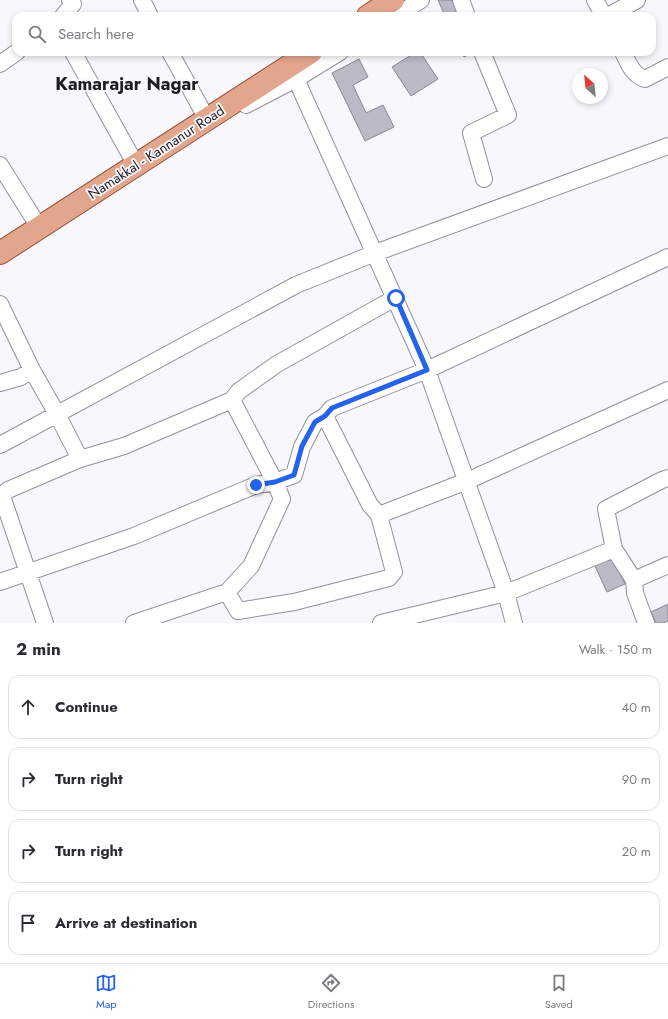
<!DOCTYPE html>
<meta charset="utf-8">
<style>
:root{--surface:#fff;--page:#f2f2f3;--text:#2b2b33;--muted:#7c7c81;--line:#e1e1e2;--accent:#2563eb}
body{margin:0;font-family:Jost,sans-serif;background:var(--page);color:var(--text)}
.compass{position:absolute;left:572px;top:68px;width:36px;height:36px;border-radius:50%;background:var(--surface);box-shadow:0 2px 6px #0003;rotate:333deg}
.stop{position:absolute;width:12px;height:12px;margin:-9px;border:3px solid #2563eb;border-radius:50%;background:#fff}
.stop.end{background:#2563eb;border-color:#fff;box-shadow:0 1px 4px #0008}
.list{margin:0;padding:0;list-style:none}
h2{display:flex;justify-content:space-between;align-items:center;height:52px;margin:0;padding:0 16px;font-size:17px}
h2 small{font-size:13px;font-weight:400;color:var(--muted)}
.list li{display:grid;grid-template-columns:26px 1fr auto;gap:12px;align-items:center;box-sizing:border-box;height:64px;margin:0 8px 8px;padding:0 8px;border:1px solid var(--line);border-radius:12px}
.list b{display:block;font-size:15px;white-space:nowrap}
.list em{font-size:13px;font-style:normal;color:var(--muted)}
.icon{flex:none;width:22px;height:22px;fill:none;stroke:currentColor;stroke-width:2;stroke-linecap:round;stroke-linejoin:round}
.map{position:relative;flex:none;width:668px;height:623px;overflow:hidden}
.search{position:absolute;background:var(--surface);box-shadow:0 2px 6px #0003;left:12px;right:12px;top:12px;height:44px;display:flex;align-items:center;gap:10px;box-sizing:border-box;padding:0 14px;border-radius:12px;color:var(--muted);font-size:15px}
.sheet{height:340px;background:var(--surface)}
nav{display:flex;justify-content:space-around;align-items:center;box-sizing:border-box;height:56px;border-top:1px solid var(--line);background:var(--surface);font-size:11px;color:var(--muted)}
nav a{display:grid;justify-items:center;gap:2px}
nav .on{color:var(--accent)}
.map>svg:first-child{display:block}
.building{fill:#bcb9c7;stroke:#8a8794}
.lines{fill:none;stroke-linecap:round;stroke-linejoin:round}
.minor-casing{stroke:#93909e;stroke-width:18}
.primary-casing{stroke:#914f35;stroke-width:24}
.minor{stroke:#fff;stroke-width:16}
.primary{stroke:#e2a68c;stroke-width:22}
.route{stroke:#2563eb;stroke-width:5}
.labels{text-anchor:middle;stroke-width:3.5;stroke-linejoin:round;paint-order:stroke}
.street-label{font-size:14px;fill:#1e1c21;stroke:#f8f7fd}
.district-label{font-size:18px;font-weight:bold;fill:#1e1c21;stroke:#f8f7fd}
</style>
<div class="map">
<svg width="668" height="623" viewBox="0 0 668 623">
<rect width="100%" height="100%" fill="#f8f7fd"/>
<path class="building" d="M438,0H452L459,16H445Z
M416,52H420L438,79L411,96L392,67Z
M461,52H474L464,57Z
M359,59L368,77L353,85L366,113L383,105L394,127L365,141L332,73Z
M612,555L625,584L607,592L594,564Z
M668,604V621L664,623H656L651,612Z"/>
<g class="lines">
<g class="minor-casing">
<path id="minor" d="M142,0L150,16
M461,0L467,16
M595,0L604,16
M63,16L73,4L70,0
M396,16L421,0
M608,16L637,0
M73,52L136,165
M170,52L207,119
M482,52L508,115L471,133L484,179
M623,52C628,63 633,75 645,79L668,67
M0,64L17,52
M296,79L427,370L506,593L514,623
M246,105L296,79L340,52
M0,165L39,227
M0,304L32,370L57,414L80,459
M0,383L21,377L32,370
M0,445L296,285L375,253L668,146
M2,496L45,623
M0,497L8,490L80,459L124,446L232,400L239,391L277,364L395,298
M379,515L467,481L668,390
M634,580L668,565
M0,582L134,536L256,485L275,482L294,475L302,447L315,422L325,416L332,408L427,370L668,257
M227,592L238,611L294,602L389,578L394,572L379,515L370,505L325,416
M134,623L227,592L251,566L282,499L275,482L232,400
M381,623L506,593L614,549
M646,623L635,593L634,580L614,549L606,509L662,480L668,478"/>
</g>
<g class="primary-casing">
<path id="primary" d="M368,16L393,0
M0,253L311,52"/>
</g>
<use href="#minor" class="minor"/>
<use href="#primary" class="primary"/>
</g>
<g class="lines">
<path class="route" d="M256,485L275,482L294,475L302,446L315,422L325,416L332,408L427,370L396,298"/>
</g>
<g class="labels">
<g class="street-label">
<text transform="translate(156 152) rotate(-33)" y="5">Namakkal - Kannanur Road</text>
</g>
<g class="district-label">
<text x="127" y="90">Kamarajar Nagar</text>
</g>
</g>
</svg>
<svg class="compass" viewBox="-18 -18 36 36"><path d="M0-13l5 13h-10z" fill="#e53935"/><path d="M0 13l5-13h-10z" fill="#7c7c81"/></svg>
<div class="stop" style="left:396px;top:298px"></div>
<div class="stop end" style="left:256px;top:485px"></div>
<div class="search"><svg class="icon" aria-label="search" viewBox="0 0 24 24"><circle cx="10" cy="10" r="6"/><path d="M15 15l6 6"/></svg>Search here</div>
</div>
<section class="sheet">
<h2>2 min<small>Walk · 150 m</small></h2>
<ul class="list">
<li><svg class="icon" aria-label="ahead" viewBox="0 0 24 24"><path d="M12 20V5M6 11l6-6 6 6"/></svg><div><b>Continue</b></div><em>40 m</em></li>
<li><svg class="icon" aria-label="right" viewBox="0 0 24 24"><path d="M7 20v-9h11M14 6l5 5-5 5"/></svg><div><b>Turn right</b></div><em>90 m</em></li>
<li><svg class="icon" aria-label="right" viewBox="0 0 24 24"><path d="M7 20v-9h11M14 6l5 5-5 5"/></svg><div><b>Turn right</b></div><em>20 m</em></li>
<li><svg class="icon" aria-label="arrive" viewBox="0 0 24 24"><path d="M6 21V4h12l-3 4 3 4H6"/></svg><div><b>Arrive at destination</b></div></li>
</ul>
</section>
<nav>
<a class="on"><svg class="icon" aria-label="map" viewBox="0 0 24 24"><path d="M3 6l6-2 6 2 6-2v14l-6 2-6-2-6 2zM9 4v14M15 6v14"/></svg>Map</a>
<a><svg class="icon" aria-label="directions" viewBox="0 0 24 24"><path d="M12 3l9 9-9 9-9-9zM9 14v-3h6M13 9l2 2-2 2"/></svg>Directions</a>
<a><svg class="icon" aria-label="saved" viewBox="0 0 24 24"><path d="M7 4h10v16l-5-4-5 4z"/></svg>Saved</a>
</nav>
